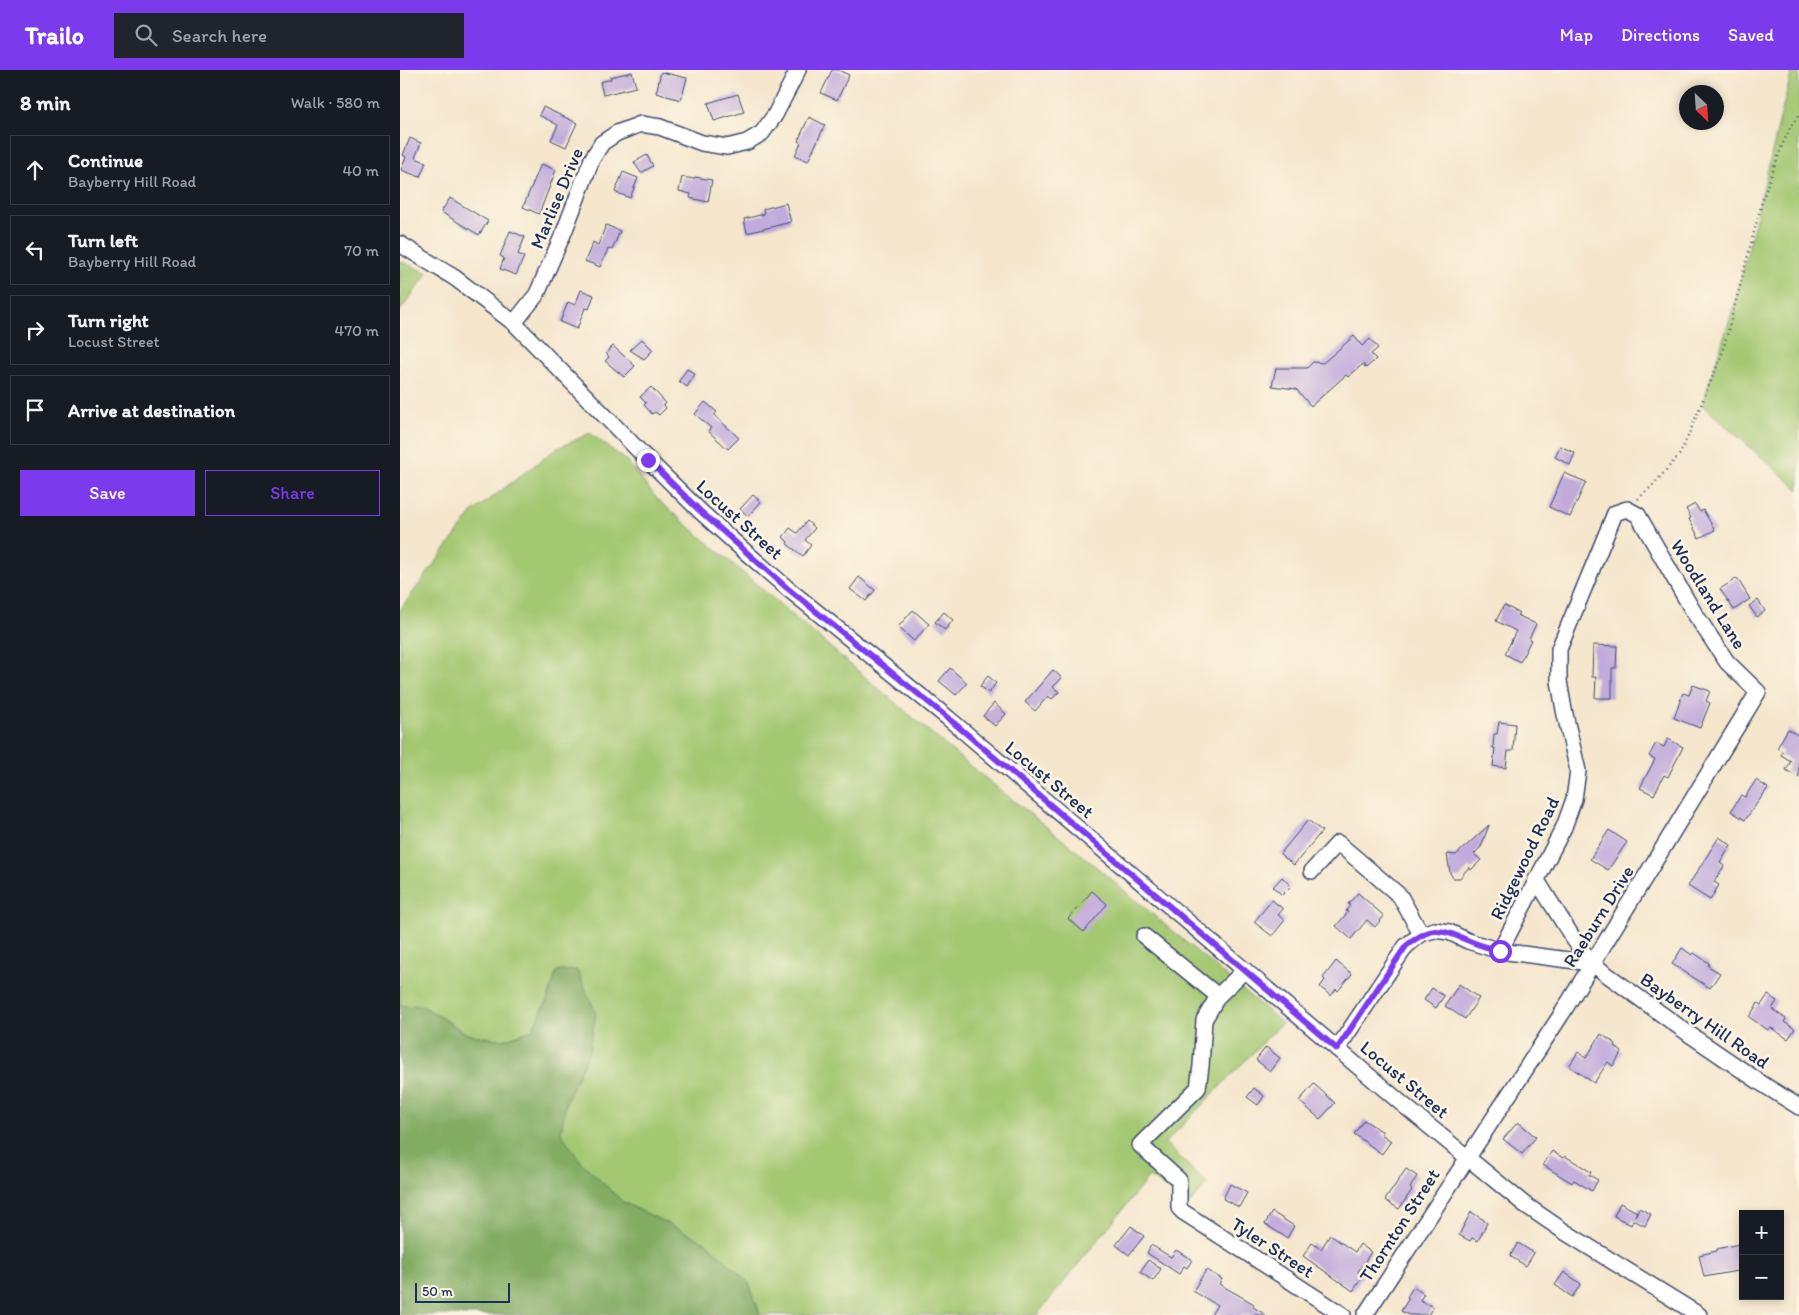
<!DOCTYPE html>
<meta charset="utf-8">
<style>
:root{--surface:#171b24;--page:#20242c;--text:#f1f3f6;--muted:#9ea1a6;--line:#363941;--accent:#7c3aed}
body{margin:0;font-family:Itim,sans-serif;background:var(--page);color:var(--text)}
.controls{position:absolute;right:15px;bottom:15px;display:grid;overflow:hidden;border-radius:0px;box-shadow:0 2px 8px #0003}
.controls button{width:45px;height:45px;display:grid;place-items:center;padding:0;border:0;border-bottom:1px solid var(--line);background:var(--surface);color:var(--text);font:25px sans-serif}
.compass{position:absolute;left:1279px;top:15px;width:45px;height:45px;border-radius:50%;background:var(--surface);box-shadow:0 2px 8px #0003;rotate:155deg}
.scale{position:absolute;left:15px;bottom:12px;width:95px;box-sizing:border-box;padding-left:5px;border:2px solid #1b2f5e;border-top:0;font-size:14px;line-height:18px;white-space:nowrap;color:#1b2f5e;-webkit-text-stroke:4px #fcf5e5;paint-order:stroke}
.stop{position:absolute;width:15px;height:15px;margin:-11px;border:4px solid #7c3aed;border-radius:50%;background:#fff}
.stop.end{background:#7c3aed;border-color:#fff;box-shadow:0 1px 5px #0008}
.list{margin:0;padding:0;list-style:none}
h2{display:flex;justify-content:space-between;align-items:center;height:65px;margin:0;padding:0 20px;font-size:21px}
h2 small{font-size:16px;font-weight:400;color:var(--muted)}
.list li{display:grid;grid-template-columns:32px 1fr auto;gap:15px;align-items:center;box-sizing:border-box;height:70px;margin:0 10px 10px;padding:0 10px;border:1px solid var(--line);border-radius:0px}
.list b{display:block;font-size:19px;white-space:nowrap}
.list p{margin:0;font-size:16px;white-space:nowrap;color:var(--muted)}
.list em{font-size:16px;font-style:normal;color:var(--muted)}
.actions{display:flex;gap:10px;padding:15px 20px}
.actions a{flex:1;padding:11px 0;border:1px solid var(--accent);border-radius:0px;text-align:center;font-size:18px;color:var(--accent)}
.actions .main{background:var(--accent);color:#fff}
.icon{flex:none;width:28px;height:28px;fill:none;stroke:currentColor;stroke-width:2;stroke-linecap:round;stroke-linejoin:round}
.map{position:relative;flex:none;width:1399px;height:1245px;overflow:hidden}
header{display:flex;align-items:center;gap:30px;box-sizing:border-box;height:70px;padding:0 25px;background:var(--accent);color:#fff}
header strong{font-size:24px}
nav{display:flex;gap:28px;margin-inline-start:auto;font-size:18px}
.search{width:350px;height:45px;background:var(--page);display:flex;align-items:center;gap:12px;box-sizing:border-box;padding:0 18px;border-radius:0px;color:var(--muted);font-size:19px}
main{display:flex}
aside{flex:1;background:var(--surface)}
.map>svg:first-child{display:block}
.green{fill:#a4c872;stroke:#607c68}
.forest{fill:#83ac64;stroke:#4f6e61}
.building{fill:#c2abdc}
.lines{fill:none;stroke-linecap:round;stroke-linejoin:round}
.minor-casing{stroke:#3c4a6e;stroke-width:18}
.path{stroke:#3c4a6e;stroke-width:2.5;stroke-dasharray:1 4;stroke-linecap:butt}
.minor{stroke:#fff;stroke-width:15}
.route{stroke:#7c3aed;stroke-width:6}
.labels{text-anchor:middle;stroke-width:5;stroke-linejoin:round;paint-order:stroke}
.street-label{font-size:19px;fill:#1b2f5e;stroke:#fcf5e5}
</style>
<header>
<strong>Trailo</strong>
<div class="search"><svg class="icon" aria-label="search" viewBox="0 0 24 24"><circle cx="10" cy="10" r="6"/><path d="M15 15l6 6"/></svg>Search here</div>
<nav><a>Map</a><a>Directions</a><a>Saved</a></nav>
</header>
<main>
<aside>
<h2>8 min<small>Walk · 580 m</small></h2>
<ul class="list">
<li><svg class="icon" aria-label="ahead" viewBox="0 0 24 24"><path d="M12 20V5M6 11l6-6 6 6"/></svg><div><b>Continue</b><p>Bayberry Hill Road</p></div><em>40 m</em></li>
<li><svg class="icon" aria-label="left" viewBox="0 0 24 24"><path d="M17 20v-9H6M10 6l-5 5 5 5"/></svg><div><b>Turn left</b><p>Bayberry Hill Road</p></div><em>70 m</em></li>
<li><svg class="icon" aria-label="right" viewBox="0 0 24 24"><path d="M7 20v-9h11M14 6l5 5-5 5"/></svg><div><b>Turn right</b><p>Locust Street</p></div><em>470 m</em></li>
<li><svg class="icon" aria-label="arrive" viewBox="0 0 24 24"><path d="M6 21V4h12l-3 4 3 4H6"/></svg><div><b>Arrive at destination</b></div></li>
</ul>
<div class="actions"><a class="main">Save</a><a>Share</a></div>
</aside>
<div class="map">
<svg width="1399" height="1245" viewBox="0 0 1399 1245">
<rect width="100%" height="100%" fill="#fcf5e5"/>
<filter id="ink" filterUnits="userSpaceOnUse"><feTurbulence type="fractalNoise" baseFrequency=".02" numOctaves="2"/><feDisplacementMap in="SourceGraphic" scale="10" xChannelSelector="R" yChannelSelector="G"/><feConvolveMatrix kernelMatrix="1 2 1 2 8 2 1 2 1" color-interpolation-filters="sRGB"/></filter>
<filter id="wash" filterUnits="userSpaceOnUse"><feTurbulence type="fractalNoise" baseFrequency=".0096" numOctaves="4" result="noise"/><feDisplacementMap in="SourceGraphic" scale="20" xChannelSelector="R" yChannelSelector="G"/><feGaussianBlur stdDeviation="1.12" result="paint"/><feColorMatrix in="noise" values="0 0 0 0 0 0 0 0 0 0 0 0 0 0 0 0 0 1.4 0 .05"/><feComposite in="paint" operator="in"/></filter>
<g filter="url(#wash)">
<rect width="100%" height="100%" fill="#f5e6cc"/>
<path class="green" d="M1392,0H1399V420L1302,335L1336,230Z
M0,191L28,203L0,241Z
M190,363L227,391L257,429L418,567L564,691L688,790L882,953L765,1073L807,1114L790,1133L749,1107L637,1245H360L349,1213L306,1173L223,1132L181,1092L160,1063L166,1032L189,981L157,901L147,931L132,960L103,970L67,964L21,935L0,936V540L73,442L156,379Z"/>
<path class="forest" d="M177,900L196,943L189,981L166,1032L161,1063L181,1092L223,1132L306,1172L349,1213L360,1245H0V936L21,935L67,964L103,970L132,960L147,931L157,901Z"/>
<g id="blocks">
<path class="building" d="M432,0H438L449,5L437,30L421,23Z
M232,2L236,17L203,25L200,12L211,9L210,7Z
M261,2L287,8L281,30L256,23Z
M338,24L344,42L314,51L308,33Z
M143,37L177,53L166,77L151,70L158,55L139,45Z
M409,47L425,55L408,91L395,85L401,73L398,71Z
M10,68L21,73L15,88L26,92L20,107L1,100L6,87L3,85Z
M247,85L253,96L241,103L234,92Z
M141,94L156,100L139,144L123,137Z
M223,102L238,108L230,128L215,122Z
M282,107L294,109L295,107L312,110L308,132L290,128L291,124L279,121Z
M50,128L88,151L79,165L41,142Z
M386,133L391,152L347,163L344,149L364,144L363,139Z
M206,155L220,161L212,180L208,179L200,197L185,191L193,172L198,175Z
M110,161L125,167L118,184L124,187L116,205L100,199L104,188L100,186Z
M181,220L194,225L189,239L185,238L177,259L160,252L168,232L175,235Z
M954,266L962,276L970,269L978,278L971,284L976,289L966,298L963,294L948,307L946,305L911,336L896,319L872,316L876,298H907L913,292L923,293Z
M242,269L253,280L244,289L230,280Z
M213,276L235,296L224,307L205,291L209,287L206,283Z
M287,299L295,304L287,317L279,311Z
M251,317L266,333L264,335L266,338L259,345L255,342L252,344L244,335L246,333L240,327Z
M305,332L317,342L314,345L339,368L328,379L308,361L311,358L295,344Z
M1160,376L1175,383L1170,395L1155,387Z
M1164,403L1186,412L1170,447L1149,437Z
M353,425L361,432L348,446L340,439Z
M1295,434L1300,442L1303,440L1315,460L1299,468L1289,449L1291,448L1286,439Z
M407,451L415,458L405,470L411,475L403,486L387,474L388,472L383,467L390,458L397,463Z
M459,507L475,520L466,531L450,519Z
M1337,508L1350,529L1334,540L1320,519Z
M1358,530L1365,541L1357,547L1349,536Z
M1104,535L1119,543L1117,545L1136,554L1129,569L1131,570L1120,592L1105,584L1116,561L1096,551Z
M513,540L529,554L514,571L498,557Z
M544,542L553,550L545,560L535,552Z
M1193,575L1217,576L1216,598H1212V628H1195L1196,607H1192Z
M550,598L567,613L556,625L539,611Z
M653,600L662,608L653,617L659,622L652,629L648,626L635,641L625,632Z
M588,606L596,613L589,623L580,616Z
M1293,615L1310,621L1306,631L1310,633L1300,658L1274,648L1283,623L1289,625Z
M594,633L606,644L595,656L583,646Z
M1099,652L1115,654L1113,681H1108L1106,698L1093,696L1095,678H1093L1094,664H1097Z
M1388,659L1399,666V708L1386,700L1391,691L1381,685L1383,682L1377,678Z
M1268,669L1283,677L1268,707L1264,705L1254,725L1240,718L1255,689L1249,686L1256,673L1264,677Z
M1356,710L1368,718L1345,750L1331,741L1341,725L1345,727Z
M908,750L922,761L894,795L880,784Z
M1089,755L1081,777L1074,784L1081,790L1071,800L1069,797L1060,808H1053L1050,803L1047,784L1056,785Z
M1209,760L1227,772L1208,800L1190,789Z
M1319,767L1331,775L1320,793L1324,796L1314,812L1319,815L1310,830L1288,816Z
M882,807L891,816L882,825L873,817Z
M692,821L707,834L684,862L668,849Z
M958,823L984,846L975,857L967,850L951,869L936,856L948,842L946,841L950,835L948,834Z
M872,830L883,839L878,845L885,850L872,866L854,852Z
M1282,878L1292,885L1294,883L1309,893L1308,896L1320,903L1310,918L1272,894Z
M936,891L952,904L938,921L936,919L931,926L920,917L925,910L923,908Z
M1059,914L1079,928L1065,949L1045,936Z
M1032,918L1044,926L1036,938L1024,930Z
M1368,925L1377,931L1372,939L1386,949L1384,952L1395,959L1388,969L1370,957L1368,960L1349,947L1358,933L1361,935Z
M1201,964L1216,974L1215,976L1222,982L1213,996L1208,992L1194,1013L1169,996L1178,982L1186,988Z
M866,977L880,988L870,1001L856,990Z
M914,1014L935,1033L920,1049L899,1031Z
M854,1018L864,1026L858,1035L847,1027Z
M964,1050L983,1062L981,1064L991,1071L982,1084L954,1064Z
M1118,1052L1136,1067L1122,1084L1103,1069Z
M1152,1081L1163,1088L1165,1086L1191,1102L1189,1105L1198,1110L1192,1121L1174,1110L1172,1113L1143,1095Z
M1006,1099L1017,1106L1010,1118L1012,1120L999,1139L985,1130Z
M830,1114L847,1123L839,1137L823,1129Z
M1220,1133L1237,1142L1235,1146L1239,1138L1251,1144L1245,1156L1233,1150L1231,1155L1214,1146Z
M872,1142L894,1156L887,1168L865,1154Z
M1071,1142L1084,1150V1151L1087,1153L1078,1171L1072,1168L1070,1171L1059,1165Z
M731,1156L744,1166L729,1185L716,1175Z
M930,1165L955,1182L960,1174L971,1182L958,1202L963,1206L953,1221L903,1186L912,1173L921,1179Z
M1118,1173L1134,1183L1126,1196L1110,1186Z
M1343,1173V1200L1304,1207L1299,1185L1317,1181V1179Z
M751,1175L771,1187L776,1180L792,1190L787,1198L784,1196L779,1204L747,1183Z
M748,1190L761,1199L753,1211L740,1202Z
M806,1200L822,1209L819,1214L854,1234L853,1237L866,1245H811L817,1235L793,1221Z
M1164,1202L1181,1214L1172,1227L1155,1215Z
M1013,1217L1024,1224L1020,1230L1033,1237L1028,1245H1009L1001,1241L1009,1228L1007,1227Z"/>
</g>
</g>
<g filter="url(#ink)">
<use href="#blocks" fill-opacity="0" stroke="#3c4a6e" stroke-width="1"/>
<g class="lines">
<g class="minor-casing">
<path id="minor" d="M0,174L55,208L114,253L248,390L300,441L341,478L387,518L548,648L1001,1033L1124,1134L1165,1162L1299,1245
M114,253L137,224L164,162L192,89L202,73L217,63L241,54L260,57L302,73L327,77L347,72L362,63L375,45L398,0
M912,801L938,773L1000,826L1021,864
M1136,809L1173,868L1191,893
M744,866L818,926
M845,900L818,926L804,950L801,996L798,1018L740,1075L779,1110V1138L783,1142L943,1245
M937,979L1006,876L1021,864L1034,860L1049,862L1068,871L1100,881L1191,893L1289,964L1361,1013L1399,1037
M965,1245L1161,945L1358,622L1327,592L1293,541L1238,445L1227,439L1215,443L1159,579V611L1164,640L1178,701L1174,729L1164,757L1100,881"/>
</g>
<path class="path" d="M1238,429L1255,413L1279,385L1287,369L1322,284L1363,128L1383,73L1391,56L1399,45"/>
<use href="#minor" class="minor"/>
</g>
</g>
<g class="lines" filter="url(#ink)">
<path class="route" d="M248,390L300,441L387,518L548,648L937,979L1006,876C1031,856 1038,858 1067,870C1078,875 1089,878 1100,881"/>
</g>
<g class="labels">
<g class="street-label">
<text transform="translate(156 128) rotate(-67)" y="7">Marlise Drive</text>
<text transform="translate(340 449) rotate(42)" y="7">Locust Street</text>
<text transform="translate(1309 524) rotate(58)" y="7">Woodland Lane</text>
<text transform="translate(650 709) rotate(40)" y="7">Locust Street</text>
<text transform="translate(1124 788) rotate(-64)" y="7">Ridgewood Road</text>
<text transform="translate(1198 846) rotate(-58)" y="7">Raeburn Drive</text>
<text transform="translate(1305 950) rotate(35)" y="7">Bayberry Hill Road</text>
<text transform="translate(1005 1009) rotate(40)" y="7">Locust Street</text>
<text transform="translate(999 1155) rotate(-57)" y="7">Thornton Street</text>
<text transform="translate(873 1177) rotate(33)" y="7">Tyler Street</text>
</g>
</g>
</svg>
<div class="controls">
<button>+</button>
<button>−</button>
</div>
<svg class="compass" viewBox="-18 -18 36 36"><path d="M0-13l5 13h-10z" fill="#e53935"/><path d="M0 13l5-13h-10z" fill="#9ea1a6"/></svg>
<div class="scale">50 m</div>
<div class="stop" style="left:1100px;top:881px"></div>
<div class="stop end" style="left:248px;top:390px"></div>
</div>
</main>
